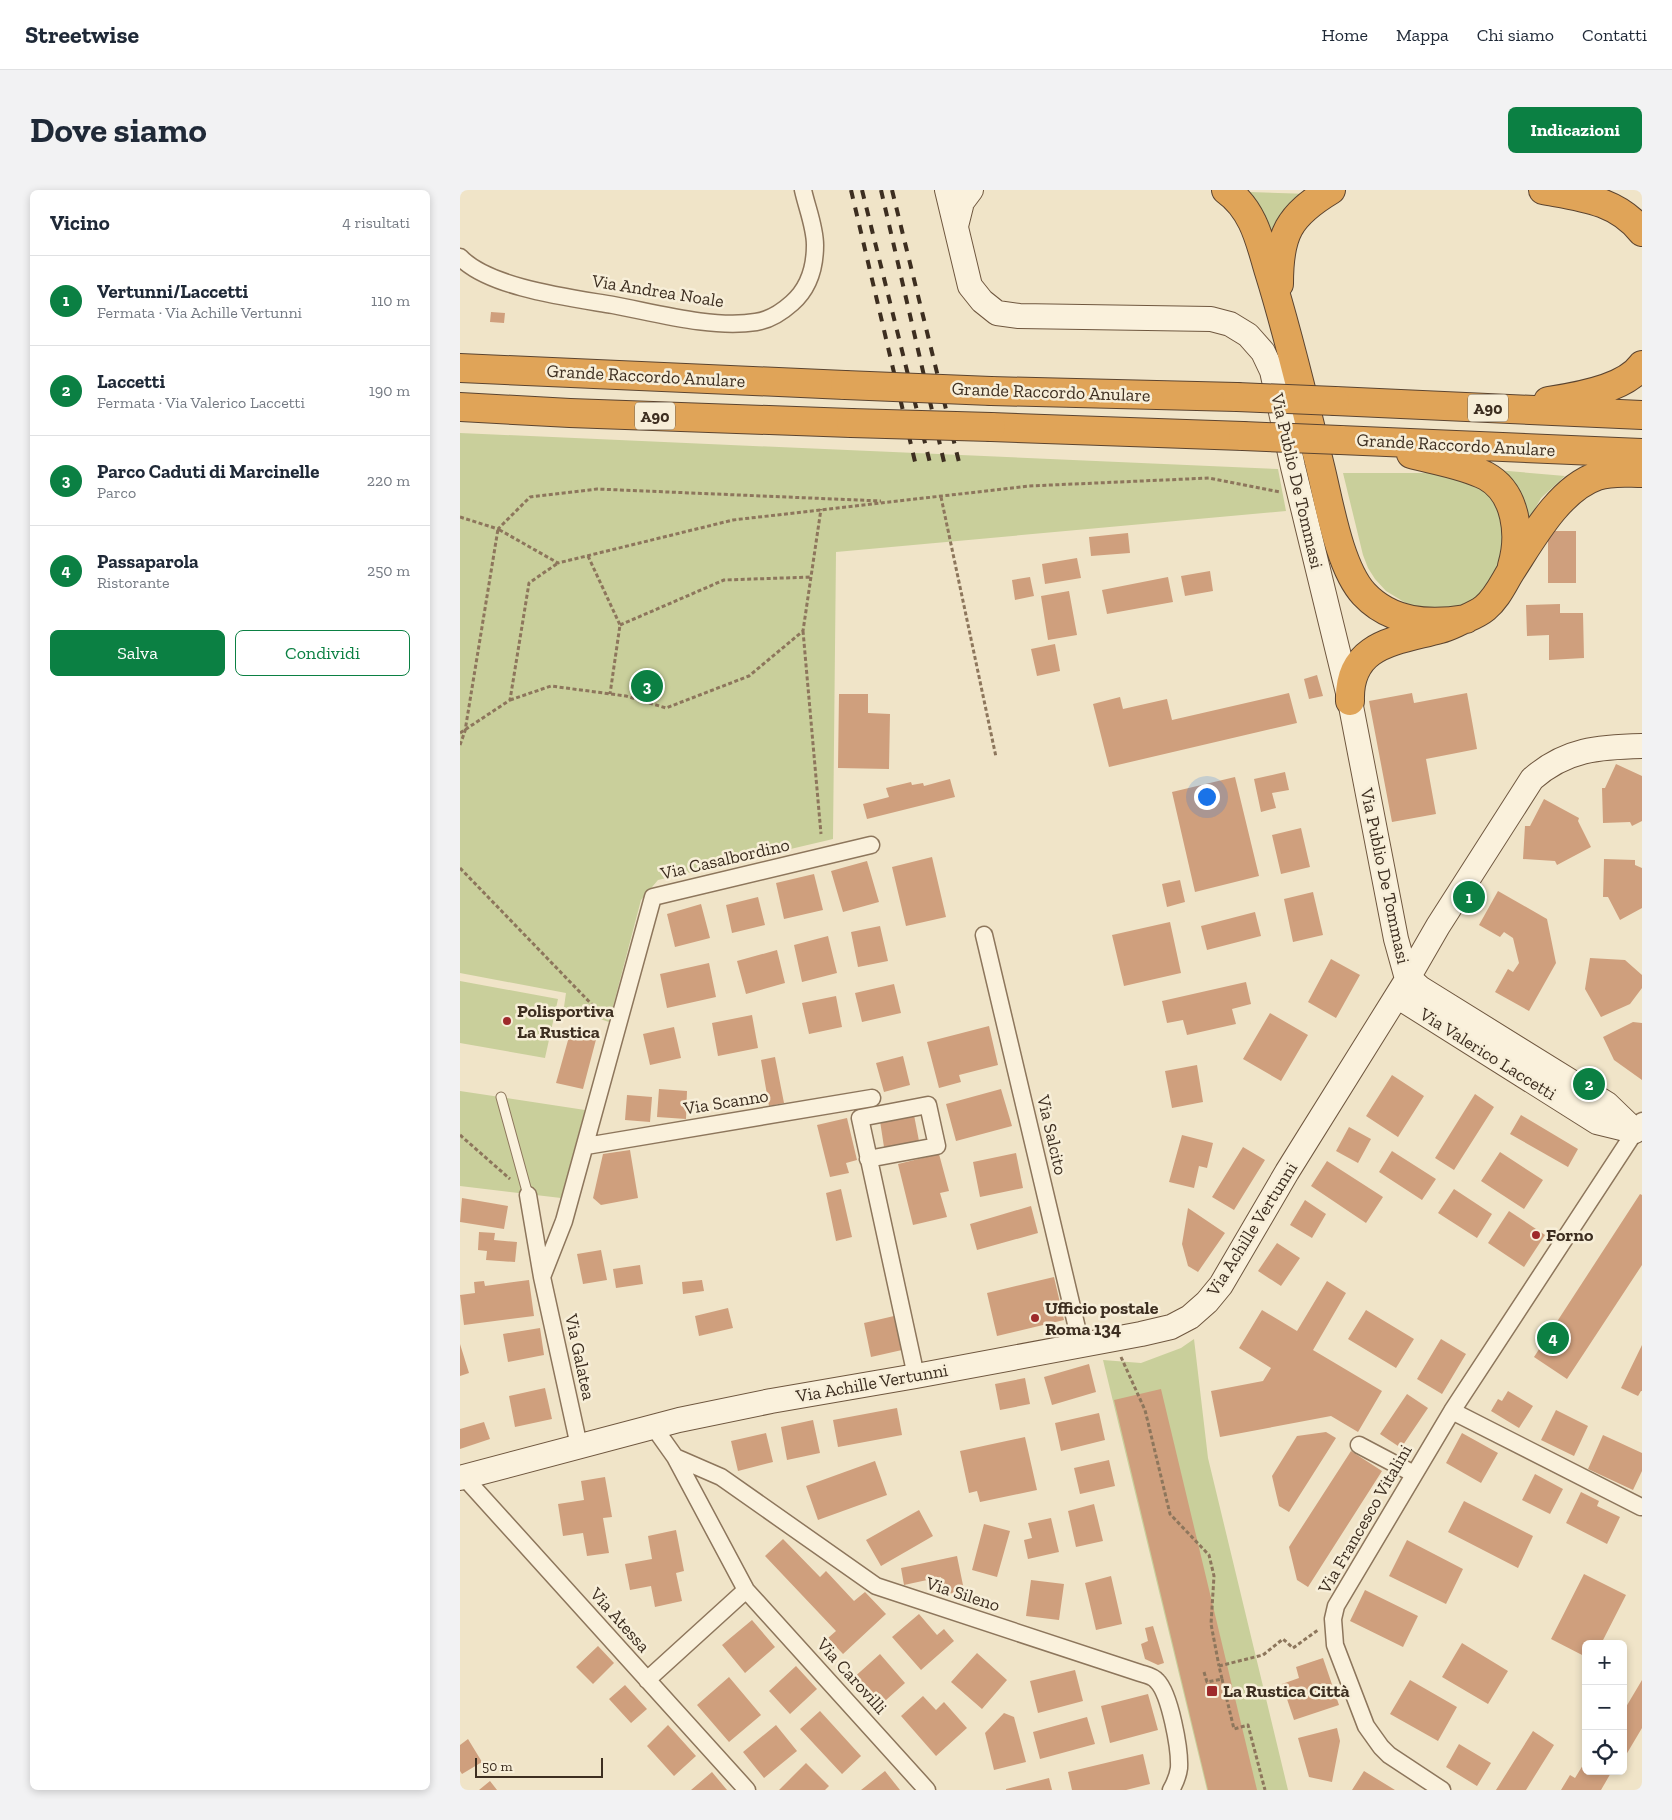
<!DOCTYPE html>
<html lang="it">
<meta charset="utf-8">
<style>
:root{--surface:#fff;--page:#f2f2f3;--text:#1f2937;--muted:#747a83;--line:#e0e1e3;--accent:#0b8043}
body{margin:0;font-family:"Zilla Slab",serif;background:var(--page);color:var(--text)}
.controls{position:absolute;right:15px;bottom:15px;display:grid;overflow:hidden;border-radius:8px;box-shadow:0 2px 8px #0003}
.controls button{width:45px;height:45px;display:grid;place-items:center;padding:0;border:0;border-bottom:1px solid var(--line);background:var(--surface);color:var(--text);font:25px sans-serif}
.scale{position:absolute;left:15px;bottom:12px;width:128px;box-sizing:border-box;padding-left:5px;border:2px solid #3d2e20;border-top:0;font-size:14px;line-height:18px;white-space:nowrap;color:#3d2e20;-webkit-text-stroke:4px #f7eed8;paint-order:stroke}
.you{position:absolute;left:746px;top:606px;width:18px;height:18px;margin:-12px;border:4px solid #fff;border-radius:50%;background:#1a73e8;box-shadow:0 0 0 8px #1a73e833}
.badge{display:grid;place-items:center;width:32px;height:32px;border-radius:50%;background:var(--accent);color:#fff;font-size:16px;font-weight:700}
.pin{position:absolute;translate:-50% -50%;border:2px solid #fff;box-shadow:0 1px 5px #0006}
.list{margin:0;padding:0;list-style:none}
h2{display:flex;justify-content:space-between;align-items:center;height:65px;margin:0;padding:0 20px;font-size:21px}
h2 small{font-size:16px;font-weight:400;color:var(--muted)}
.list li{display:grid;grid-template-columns:32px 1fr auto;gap:15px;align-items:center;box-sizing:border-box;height:90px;padding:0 20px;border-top:1px solid var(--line)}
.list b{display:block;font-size:19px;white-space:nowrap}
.list p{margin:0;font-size:16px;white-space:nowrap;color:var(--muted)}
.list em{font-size:16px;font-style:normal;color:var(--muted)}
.actions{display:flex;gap:10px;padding:15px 20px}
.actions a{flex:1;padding:11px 0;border:1px solid var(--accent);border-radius:8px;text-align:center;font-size:18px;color:var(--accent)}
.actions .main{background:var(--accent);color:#fff}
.icon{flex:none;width:28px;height:28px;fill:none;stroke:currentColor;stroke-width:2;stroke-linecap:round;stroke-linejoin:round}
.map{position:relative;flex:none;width:1182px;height:1600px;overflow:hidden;border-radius:8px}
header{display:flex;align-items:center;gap:30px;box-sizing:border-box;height:70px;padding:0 25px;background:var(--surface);border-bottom:1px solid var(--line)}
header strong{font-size:24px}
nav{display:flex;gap:28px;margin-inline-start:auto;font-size:18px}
.intro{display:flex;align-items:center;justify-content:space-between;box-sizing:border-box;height:120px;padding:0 30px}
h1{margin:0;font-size:35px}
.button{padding:12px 22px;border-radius:8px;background:var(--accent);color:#fff;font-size:18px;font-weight:700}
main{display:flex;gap:30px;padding:0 30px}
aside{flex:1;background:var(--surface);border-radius:8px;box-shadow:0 2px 8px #0003}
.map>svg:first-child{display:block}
.green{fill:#c9cf9b}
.building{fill:#cf9f7d}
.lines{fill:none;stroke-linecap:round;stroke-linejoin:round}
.lane-casing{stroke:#8d765c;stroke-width:11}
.street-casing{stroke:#8d765c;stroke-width:19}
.secondary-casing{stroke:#6f573f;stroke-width:26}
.highway-casing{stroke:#5b4430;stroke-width:30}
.path{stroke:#8d765c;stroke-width:3;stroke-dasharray:4 2.5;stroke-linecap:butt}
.lane{stroke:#faf1dc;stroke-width:9}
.street{stroke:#faf1dc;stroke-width:16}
.secondary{stroke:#faf1dc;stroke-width:24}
.highway{stroke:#e0a458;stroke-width:28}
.rail{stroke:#3d2e20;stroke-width:4;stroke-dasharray:9 9;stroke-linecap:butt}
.highway-bridge-casing{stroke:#5b4430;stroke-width:30;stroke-linecap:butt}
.highway-bridge{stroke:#e0a458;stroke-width:28}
.poi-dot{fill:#9e2a2b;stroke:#f7eed8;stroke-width:2}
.labels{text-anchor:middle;stroke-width:5;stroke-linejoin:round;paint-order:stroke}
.shield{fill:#f7eed8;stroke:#756857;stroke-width:1}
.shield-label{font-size:16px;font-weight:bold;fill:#3d2e20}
.street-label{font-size:18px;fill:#3d2e20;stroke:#f7eed8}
.poi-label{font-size:18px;font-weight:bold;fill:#3d2e20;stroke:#f7eed8;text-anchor:start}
</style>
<header>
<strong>Streetwise</strong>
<nav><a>Home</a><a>Mappa</a><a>Chi siamo</a><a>Contatti</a></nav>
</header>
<div class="intro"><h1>Dove siamo</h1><a class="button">Indicazioni</a></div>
<main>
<aside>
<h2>Vicino<small>4 risultati</small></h2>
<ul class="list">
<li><span class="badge">1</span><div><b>Vertunni/Laccetti</b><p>Fermata · Via Achille Vertunni</p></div><em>110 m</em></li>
<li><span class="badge">2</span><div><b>Laccetti</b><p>Fermata · Via Valerico Laccetti</p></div><em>190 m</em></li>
<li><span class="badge">3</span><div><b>Parco Caduti di Marcinelle</b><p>Parco</p></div><em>220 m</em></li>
<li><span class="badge">4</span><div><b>Passaparola</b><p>Ristorante</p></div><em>250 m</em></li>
</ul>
<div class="actions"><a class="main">Salva</a><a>Condividi</a></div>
</aside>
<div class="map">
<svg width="1182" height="1600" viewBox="0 0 1182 1600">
<rect width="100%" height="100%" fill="#f0e4c8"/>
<path class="green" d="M789,2L851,4L813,55Z
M0,243L818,279L826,321L376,362L373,649L198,690L181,710L149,832L104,817L106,803L0,783Z
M1036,280L1105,286L1081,308L1068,331Z
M883,283H991L1008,287L1032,308L1043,328V376L1018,407L997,417L973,420L949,415L926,401L915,389L908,378L903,365Z
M0,791L98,809L85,868L0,853Z
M0,901L125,920L101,1008L0,996Z
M734,1149L748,1268L828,1600H747L643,1170L681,1173L721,1158Z"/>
<path class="building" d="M31,122L45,123L44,133L30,132Z
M1088,341H1116V393H1088Z
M668,343L670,363L631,366L629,347Z
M617,368L621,388L585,394L582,374Z
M750,381L753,401L725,406L721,386Z
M570,387L574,406L555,410L552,390Z
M708,387L713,412L647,424L642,400Z
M609,401L617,445L588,450L581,406Z
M1100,414V423H1123L1124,468L1089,470V445L1067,446L1066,415Z
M595,454L600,481L577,486L571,459Z
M857,485L863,506L849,509L844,489Z
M829,503L837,533L649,577L633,514L660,507L663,519L707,509L712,530Z
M952,503L954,513L1007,503L1017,559L966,569L976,624L932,632L909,511Z
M379,504H408V523L430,524L429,579L378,578Z
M1156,574L1182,586V631L1172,636L1170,632L1143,633L1142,598H1145Z
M825,582L829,600L812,603L816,618L801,622L794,589Z
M775,587L799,686L735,702L712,602Z
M490,589L495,607L407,629L403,614L429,607L426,598L451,592L452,595L463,593L464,596Z
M1084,609L1119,628L1118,631L1131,657L1097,675L1095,671L1063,669L1065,636H1070Z
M841,638L850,677L821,684L812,645Z
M472,667L486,727L446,736L432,677Z
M1144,669L1175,670V675L1182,678V718L1160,730L1148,707H1143Z
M407,671L419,712L383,722L371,681Z
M354,684L363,720L324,729L316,693Z
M720,690L725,712L707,717L702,694Z
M1038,701L1087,729L1096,773L1069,821L1035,802L1048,779L1053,782L1059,773L1053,748L1044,742L1040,747L1019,735Z
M853,702L863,745L833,752L824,709Z
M298,707L305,735L272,743L266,715Z
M241,714L250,748L215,757L207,724Z
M795,722L801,746L747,760L741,736Z
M710,732L721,783L664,796L652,745Z
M420,736L428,771L398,777L391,742Z
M368,746L377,783L342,792L334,755Z
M317,760L325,793L286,804L277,771Z
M1130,768L1165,770L1182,785V798L1170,814L1141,827L1125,799Z
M871,769L900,785L876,828L848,812Z
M249,773L256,807L207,818L200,784Z
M786,792L791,814L772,819L776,834L727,845L723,830L707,833L702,811Z
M434,794L441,823L402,832L395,803Z
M376,806L382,837L349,844L342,813Z
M810,823L848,845L821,891L783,869Z
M292,825L298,858L258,866L252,833Z
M1173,832L1182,833V890L1154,870L1143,847Z
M112,836L138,842L123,899L96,893Z
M529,836L538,875L499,885L501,892L479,898L467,852Z
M214,837L221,868L190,875L183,844Z
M443,866L450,895L424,902L416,873Z
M315,867L324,913L309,916L301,870Z
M737,875L743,912L712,918L705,881Z
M932,885L964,906L938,947L906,926Z
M199,899L227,901L226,929L197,927Z
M541,899L552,936L496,951L486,914Z
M1015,904L1034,917L994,980L975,968Z
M167,905L192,907L190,932L165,930Z
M454,925L459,951L424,957L420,931Z
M1061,925L1118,959L1108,977L1050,944Z
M387,928L397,970L386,973L389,983L370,987L357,935Z
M889,937L911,949L898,973L876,961Z
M722,945L753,953L747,978L739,976L734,998L709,992Z
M783,957L805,970L774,1020L752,1007Z
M170,960L178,1008L141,1015L133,1008L143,964Z
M932,961L976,989L962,1010L919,982Z
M1040,962L1083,990L1064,1019L1021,991Z
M556,963L563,998L520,1007L513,972Z
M479,964L489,1001L480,1003L487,1027L453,1035L438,974Z
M867,971L923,1007L906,1033L851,996Z
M381,999L392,1047L376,1051L366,1003Z
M994,999L1032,1024L1017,1048L978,1023Z
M1180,1004L1182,1005V1075L1107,1189L1074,1167Z
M2,1008L48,1016L44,1039L0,1032Z
M845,1010L866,1024L852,1048L830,1035Z
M571,1016L578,1043L517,1060L510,1034Z
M728,1018L765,1043L738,1082L728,1076L722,1054Z
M1049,1021L1085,1045L1064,1077L1028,1053Z
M19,1042L35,1043L34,1050L57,1052L55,1072L26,1070L27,1061L18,1060Z
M817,1053L840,1068L821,1096L798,1081Z
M141,1060L147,1090L123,1094L117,1064Z
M180,1075L183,1094L156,1098L153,1079Z
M594,1087L604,1130L537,1146L527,1103Z
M69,1090L74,1126L4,1135L0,1105L15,1103L14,1092L24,1091L25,1096Z
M242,1090L244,1101L223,1104L222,1092Z
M867,1091L886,1103L853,1160L922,1201L898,1242L871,1226L760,1247L751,1201L803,1191L811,1178L779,1158L802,1120L837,1141Z
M268,1118L273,1138L239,1146L235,1126Z
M906,1120L954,1149L936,1178L888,1149Z
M434,1126L442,1160L411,1167L404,1133Z
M80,1138L84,1165L48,1172L43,1144Z
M981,1149L1006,1164L982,1204L957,1189Z
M0,1154L9,1183L0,1186Z
M1182,1155V1201H1181L1178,1206L1161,1198Z
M629,1174L636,1202L592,1215L584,1187Z
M565,1188L570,1214L540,1220L535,1194Z
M85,1198L92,1229L55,1237L49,1206Z
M701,1199L797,1600H748L654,1210Z
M1048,1201L1073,1216L1059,1238L1031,1221L1038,1209L1042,1211Z
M947,1204L968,1218L941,1258L920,1244Z
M437,1218L442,1245L378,1257L373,1230Z
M1096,1220L1128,1236L1114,1266L1081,1250Z
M639,1223L645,1250L601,1261L595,1233Z
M353,1230L360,1263L327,1270L321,1237Z
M24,1232L30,1249L0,1259V1239Z
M866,1242L876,1248L829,1322L819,1316L812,1286L837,1246Z
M306,1243L313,1272L278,1281L271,1251Z
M1002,1243L1038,1263L1021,1293L986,1273Z
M1143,1245L1182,1263V1281L1173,1300L1128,1279Z
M565,1247L577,1300L520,1312L517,1301L509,1303L500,1261Z
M891,1261L922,1281L848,1397L837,1390L829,1357Z
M649,1270L655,1296L620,1304L614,1278Z
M415,1271L427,1305L358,1330L346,1296Z
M1075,1284L1103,1299L1090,1324L1062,1310Z
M145,1287L152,1327L143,1328L149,1363L127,1366L123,1343L103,1346L98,1314L124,1310L121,1291Z
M1121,1302L1139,1311L1137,1316L1160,1327L1147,1354L1106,1333Z
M1004,1311L1073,1346L1058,1378L988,1342Z
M634,1314L643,1351L616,1357L608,1321Z
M459,1320L473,1346L421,1376L406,1350Z
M591,1328L599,1362L568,1369L564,1350L572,1348L568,1333Z
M524,1334L550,1341L537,1387L512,1380Z
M216,1340L224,1381L216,1383L222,1411L195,1417L191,1396L170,1400L165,1374L192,1369L188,1346Z
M323,1349L360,1387L366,1381L394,1411L405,1402L426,1424L383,1464L368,1448L376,1441L305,1366Z
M947,1350L1003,1379L986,1414L929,1386Z
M497,1366L504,1400L485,1405L481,1387L444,1395L441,1378Z
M1124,1384L1166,1405L1141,1454H1126V1467L1091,1449Z
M651,1386L662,1434L636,1440L625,1393Z
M571,1390L604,1394L599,1430L566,1426Z
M905,1400L958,1426L943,1457L890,1431Z
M459,1424L477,1445L484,1439L494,1451L461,1480L432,1447Z
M292,1430L315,1457L285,1483L262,1455Z
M693,1436L704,1473L698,1475L685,1469L681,1454L688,1451L685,1438Z
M1002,1453L1048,1481L1028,1514L982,1487Z
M138,1456L154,1473L133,1494L116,1477Z
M517,1463L547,1490L522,1519L491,1492Z
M420,1464L445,1493L416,1519L391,1490Z
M863,1468L879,1515L834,1530L822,1494L839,1488L836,1477Z
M336,1476L357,1499L330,1524L309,1501Z
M615,1480L623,1511L578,1523L570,1491Z
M269,1487L301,1525L269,1552L237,1515Z
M950,1490L997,1517L978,1551L930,1524Z
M1182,1490V1538L1163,1570V1522Z
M165,1495L187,1519L171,1533L149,1509Z
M688,1504L698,1540L650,1553L641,1516Z
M463,1506L476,1520L484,1512L507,1538L476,1566L441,1526Z
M360,1521L401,1566L382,1584L340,1539Z
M544,1523L554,1527L566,1572L534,1580L525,1543Z
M627,1527L635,1554L580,1569L573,1542Z
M208,1535L236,1566L214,1586L187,1556Z
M316,1535L337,1561L304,1588L283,1562Z
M877,1538L880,1551L872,1592L849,1587L838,1548Z
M1073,1541L1094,1555L1066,1600H1036Z
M8,1549L22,1572L2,1584L0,1581V1555Z
M999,1554L1031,1573L1017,1596L986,1577Z
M683,1564L690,1594L666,1600H612L608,1582Z
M1126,1570V1581H1152L1141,1600H1101L1110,1585L1115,1588Z
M346,1573L369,1596L365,1600H319Z
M425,1581L440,1600H401Z
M904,1581L935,1600H892Z
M252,1582L267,1600H231Z
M589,1588L592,1600H546V1599Z
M30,1591L37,1600H19Z"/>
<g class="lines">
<g class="lane-casing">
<path id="lane" d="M41,907L68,1005"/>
</g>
<g class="street-casing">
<path id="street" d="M0,67C29,98 112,108 153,115C196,123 253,139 296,132C310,130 322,122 332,113C349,98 355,78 355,55C355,37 347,18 343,0
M524,745L621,1155
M126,956L412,908
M408,969L477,956L468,915L400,928L456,1186
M68,1005L82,1087
M992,1221L1181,1317
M193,1236L215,1267L286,1400L467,1600
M899,1255L954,1284
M119,1256L82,1087L104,1031L193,707L411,655
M215,1267L261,1287L416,1396L680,1483C686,1485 693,1486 697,1491C710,1504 720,1559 719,1578C718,1586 715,1593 711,1600
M4,1287L287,1600
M187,1490L286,1400
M982,1600L929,1565L921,1557L906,1536L875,1455L873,1429L876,1416L992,1221L1182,931"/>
</g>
<g class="secondary-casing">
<path id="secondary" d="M487,0L510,96L522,111L537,123L559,126L751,129L770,134L788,145L803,162L812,181L833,277L890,511L936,749L946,785L960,798L1147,914L1175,941
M496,36L502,12L511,0
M937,806L1137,932L1174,941
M0,1288L219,1230L311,1211L456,1186L681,1144L711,1137L730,1127L747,1112L761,1095L827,982L948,788L978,736L1072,589C1106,559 1139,557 1182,556"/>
</g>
<g class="highway-casing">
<path id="highway" d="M766,0C794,20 800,52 809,82C829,146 844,211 860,276C869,312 879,377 904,404C931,433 969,435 1006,429
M1083,0C1121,7 1157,10 1182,42
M819,94C819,44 828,26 871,0
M0,178L385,195
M531,201L777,207
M875,211L1182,225
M1088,211C1116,207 1165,199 1182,175
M0,217L110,223L391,233
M531,237L783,246
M880,250L1182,263
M951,264C974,270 1005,275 1026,286C1057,303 1061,346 1052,376
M890,511C888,453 937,451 980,439C989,437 997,432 1005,429C1012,426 1019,423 1025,418C1037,408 1043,394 1051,381C1072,349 1099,299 1137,286C1151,281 1167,283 1182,283"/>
</g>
<path class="path" d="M481,307L536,567
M0,327L38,339L70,307L137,299L421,311
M128,366L160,435L150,504
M160,435L264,390L352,387
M343,441L361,644
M50,510L91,496L166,506L206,518L289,486L343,441L361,319
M0,543L50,510L69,393L98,373
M0,555L5,541L38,339L98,373L273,330L569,296L749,288L820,302
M0,678L144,827
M0,945L50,989
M661,1167L685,1220L710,1324L749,1365L754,1386L751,1434L759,1476
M744,1482L747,1492L762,1489L759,1476L803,1465L823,1449L833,1458L858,1440
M762,1489L774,1539L788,1535L805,1600"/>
<use href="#lane" class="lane"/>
<use href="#street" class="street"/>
<use href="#secondary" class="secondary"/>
<use href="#highway" class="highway"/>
<path class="rail" d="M391,0L456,276
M402,0L470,273
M421,0L484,272
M432,0L499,272"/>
<g class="highway-bridge-casing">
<path id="highway-bridge" d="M385,195L531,201
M777,207L875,211
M391,233L531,237
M783,246L880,250"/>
</g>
<use href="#highway-bridge" class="highway-bridge"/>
</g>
<g class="poi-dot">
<circle cx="47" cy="831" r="5"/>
<circle cx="1076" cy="1045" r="5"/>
<circle cx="575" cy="1128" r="5"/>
<rect x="746" y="1495" width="12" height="12" rx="2.5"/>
</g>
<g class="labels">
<g class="shield">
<rect x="1008" y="204.5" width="40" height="27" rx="4"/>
<rect x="175" y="212.5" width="40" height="27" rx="4"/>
</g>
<g class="shield-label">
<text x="1028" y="224">A90</text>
<text x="195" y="232">A90</text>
</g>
<g class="street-label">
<text transform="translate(198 101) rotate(9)" y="6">Via Andrea Noale</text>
<text transform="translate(186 186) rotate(3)" y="6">Grande Raccordo Anulare</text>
<text transform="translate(591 202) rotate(2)" y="6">Grande Raccordo Anulare</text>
<text transform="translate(996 255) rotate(3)" y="6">Grande Raccordo Anulare</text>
<text transform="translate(837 291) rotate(77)" y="6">Via Publio De Tommasi</text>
<text transform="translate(265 669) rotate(-13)" y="6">Via Casalbordino</text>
<text transform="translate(925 686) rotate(78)" y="6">Via Publio De Tommasi</text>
<text transform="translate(1028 864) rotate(32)" y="6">Via Valerico Laccetti</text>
<text transform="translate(266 912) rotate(-9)" y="6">Via Scanno</text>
<text transform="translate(592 945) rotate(77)" y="6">Via Salcito</text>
<text transform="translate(792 1039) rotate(-58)" y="6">Via Achille Vertunni</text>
<text transform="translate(120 1167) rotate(78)" y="6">Via Galatea</text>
<text transform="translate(412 1193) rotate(-10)" y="6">Via Achille Vertunni</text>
<text transform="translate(905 1329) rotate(-60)" y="6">Via Francesco Vitalini</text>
<text transform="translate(503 1404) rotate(18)" y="6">Via Sileno</text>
<text transform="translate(160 1430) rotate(48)" y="6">Via Atessa</text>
<text transform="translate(392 1486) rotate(48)" y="6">Via Carovilli</text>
</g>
<g class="poi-label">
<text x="57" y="827">Polisportiva<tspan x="57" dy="21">La Rustica</tspan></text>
<text x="1086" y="1051">Forno</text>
<text x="585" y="1124">Ufficio postale<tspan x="585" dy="21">Roma 134</tspan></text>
<text x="763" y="1507">La Rustica Città</text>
</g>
</g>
</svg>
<div class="controls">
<button>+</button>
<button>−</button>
<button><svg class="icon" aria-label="locate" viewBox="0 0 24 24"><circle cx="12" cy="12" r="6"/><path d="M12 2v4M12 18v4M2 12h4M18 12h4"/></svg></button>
</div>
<div class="scale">50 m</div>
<div class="you"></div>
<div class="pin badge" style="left:1009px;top:707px">1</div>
<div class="pin badge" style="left:1129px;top:894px">2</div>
<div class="pin badge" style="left:187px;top:496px">3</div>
<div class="pin badge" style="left:1093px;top:1148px">4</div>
</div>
</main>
